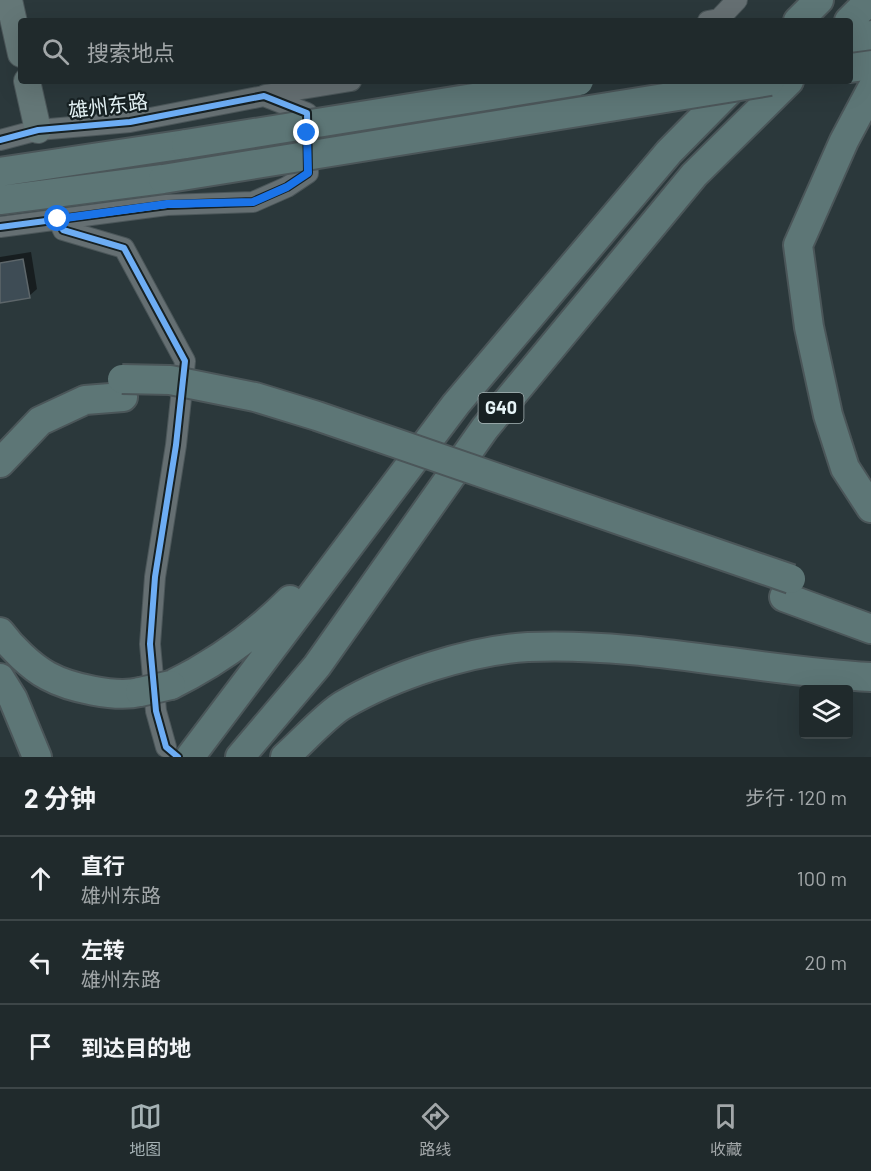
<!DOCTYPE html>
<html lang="zh">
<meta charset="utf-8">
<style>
:root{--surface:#202a2c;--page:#2d3638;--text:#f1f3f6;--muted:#a2a7a9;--line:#3d4648;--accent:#a5b2b5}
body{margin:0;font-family:Barlow,"Noto Sans SC",sans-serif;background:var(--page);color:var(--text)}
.controls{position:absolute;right:18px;bottom:18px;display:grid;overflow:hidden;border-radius:6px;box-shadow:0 6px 24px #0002}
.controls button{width:54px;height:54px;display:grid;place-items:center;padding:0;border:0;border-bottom:2px solid var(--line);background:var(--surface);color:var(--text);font:30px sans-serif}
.stop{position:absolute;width:18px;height:18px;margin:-14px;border:4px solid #1a73e8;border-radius:50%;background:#fff}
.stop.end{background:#1a73e8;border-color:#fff;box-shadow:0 2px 6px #0008}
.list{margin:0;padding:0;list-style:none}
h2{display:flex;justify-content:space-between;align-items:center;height:78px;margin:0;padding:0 24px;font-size:26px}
h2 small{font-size:20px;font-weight:400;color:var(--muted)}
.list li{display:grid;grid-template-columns:39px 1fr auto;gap:18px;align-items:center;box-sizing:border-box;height:84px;padding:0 24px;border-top:2px solid var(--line)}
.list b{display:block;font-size:22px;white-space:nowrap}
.list p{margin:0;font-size:20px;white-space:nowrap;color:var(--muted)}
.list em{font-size:20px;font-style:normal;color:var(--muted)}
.icon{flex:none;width:33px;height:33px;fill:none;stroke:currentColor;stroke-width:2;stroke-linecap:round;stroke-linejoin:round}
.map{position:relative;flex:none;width:871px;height:757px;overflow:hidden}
.search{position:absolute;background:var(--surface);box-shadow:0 6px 24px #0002;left:18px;right:18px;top:18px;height:66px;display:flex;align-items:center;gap:15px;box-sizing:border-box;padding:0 21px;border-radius:6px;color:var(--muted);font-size:22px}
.sheet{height:330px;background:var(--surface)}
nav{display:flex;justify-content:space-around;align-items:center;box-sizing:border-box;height:84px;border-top:2px solid var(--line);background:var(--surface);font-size:16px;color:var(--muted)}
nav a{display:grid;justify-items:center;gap:3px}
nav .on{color:var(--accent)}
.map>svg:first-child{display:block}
.shadow{fill:#0007}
.building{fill:#3e4c55;stroke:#5d666a;stroke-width:1.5}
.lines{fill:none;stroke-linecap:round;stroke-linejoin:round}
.minor-casing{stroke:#4b5659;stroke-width:22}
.major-casing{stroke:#4b5659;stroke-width:28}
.highway-casing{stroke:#4b5659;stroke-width:32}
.minor{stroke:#656f72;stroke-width:20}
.major{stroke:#647777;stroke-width:26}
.highway{stroke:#5d7676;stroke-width:28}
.highway-bridge-casing{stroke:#4b5659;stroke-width:32;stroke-linecap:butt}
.highway-bridge{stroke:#5d7676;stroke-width:28}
.cycleway-casing{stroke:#172123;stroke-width:10}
.cycleway{stroke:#6dadf4;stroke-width:6}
.route{stroke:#1a73e8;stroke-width:8}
.labels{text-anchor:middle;stroke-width:4.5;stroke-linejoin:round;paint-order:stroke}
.shield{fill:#172123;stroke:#a8b5b7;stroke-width:1.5}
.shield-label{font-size:18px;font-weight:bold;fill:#e6f4f7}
.street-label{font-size:20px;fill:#e6f4f7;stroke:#172123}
</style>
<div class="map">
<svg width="871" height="757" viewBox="0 0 871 757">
<rect width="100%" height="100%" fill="#2b383b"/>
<path class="shadow" d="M31,252L37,289L29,296L0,301V257Z"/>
<path class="building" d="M23,259L30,298L0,303V263Z"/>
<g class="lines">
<g class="minor-casing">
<path id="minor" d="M708,21L719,19L737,0
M265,95L351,81
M0,140L38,130L130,122L264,96L307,113L308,173L287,187L253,202L167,205L0,227
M58,219L63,230L124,248L185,361L176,445L155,577L150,644L156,711L166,747"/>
</g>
<g class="major-casing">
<path id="major" d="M9,0L21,54
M27,81L38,130"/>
</g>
<g class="highway-casing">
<path id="highway" d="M798,21L819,0
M849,21L870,0
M850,38L871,35
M850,68L871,65
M871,90L844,141L798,245L809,327L828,415L845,468L871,508
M0,172L186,144
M0,200L163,179
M0,463L40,421L85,400L123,397
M784,597L871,629
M0,632C11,647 31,667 48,676C70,688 116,698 140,692
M0,678L13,699L37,757
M171,685C214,664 256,634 290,600
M190,757L456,404L669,152L739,81
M240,757L317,666L485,428L694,175L789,81
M285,757C301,743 326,715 343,705C392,676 470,650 528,647C643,642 756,671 871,677"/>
</g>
<use href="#minor" class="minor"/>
<use href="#major" class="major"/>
<use href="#highway" class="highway"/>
<g class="highway-bridge-casing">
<path id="highway-bridge" d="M186,144L579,81
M163,179L770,81
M122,379L170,380L255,397L317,416L791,579
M140,692L171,685"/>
</g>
<use href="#highway-bridge" class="highway-bridge"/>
<g class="cycleway-casing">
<path id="cycleway" d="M0,140L38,130L130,122L264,96L307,113L308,173L287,187L253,202L167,205L0,227
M58,219L63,230L124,248L185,361L176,445L155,577L150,644L156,711L166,747L178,757"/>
</g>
<use href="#cycleway" class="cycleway"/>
</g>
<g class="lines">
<path class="route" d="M58,219L167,204L253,202L287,187L308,173L307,133"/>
</g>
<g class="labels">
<rect class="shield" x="478.5" y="393" width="45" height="30" rx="4.5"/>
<g class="shield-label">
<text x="501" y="414">G40</text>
</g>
<g class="street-label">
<text transform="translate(108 106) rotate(-7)" y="7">雄州东路</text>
</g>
</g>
</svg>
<div class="controls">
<button><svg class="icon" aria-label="layers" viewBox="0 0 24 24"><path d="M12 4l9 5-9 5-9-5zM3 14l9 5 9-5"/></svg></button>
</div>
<div class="stop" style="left:58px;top:219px"></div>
<div class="stop end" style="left:307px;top:133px"></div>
<div class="search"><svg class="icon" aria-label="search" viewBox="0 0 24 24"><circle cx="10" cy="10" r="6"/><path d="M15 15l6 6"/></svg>搜索地点</div>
</div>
<section class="sheet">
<h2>2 分钟<small>步行 · 120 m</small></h2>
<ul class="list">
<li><svg class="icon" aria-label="ahead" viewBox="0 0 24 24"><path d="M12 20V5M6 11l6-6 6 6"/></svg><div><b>直行</b><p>雄州东路</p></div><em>100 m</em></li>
<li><svg class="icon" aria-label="left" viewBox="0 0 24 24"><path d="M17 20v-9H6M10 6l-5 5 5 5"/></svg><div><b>左转</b><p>雄州东路</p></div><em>20 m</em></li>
<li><svg class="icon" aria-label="arrive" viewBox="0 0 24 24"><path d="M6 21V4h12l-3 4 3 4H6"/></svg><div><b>到达目的地</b></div></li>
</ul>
</section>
<nav>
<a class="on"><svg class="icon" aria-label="map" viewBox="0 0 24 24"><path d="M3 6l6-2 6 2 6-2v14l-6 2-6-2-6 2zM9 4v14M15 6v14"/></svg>地图</a>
<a><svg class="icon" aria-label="directions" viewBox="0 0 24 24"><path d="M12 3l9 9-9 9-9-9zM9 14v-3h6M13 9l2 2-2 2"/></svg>路线</a>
<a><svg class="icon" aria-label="saved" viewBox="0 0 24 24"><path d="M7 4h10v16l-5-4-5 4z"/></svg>收藏</a>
</nav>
